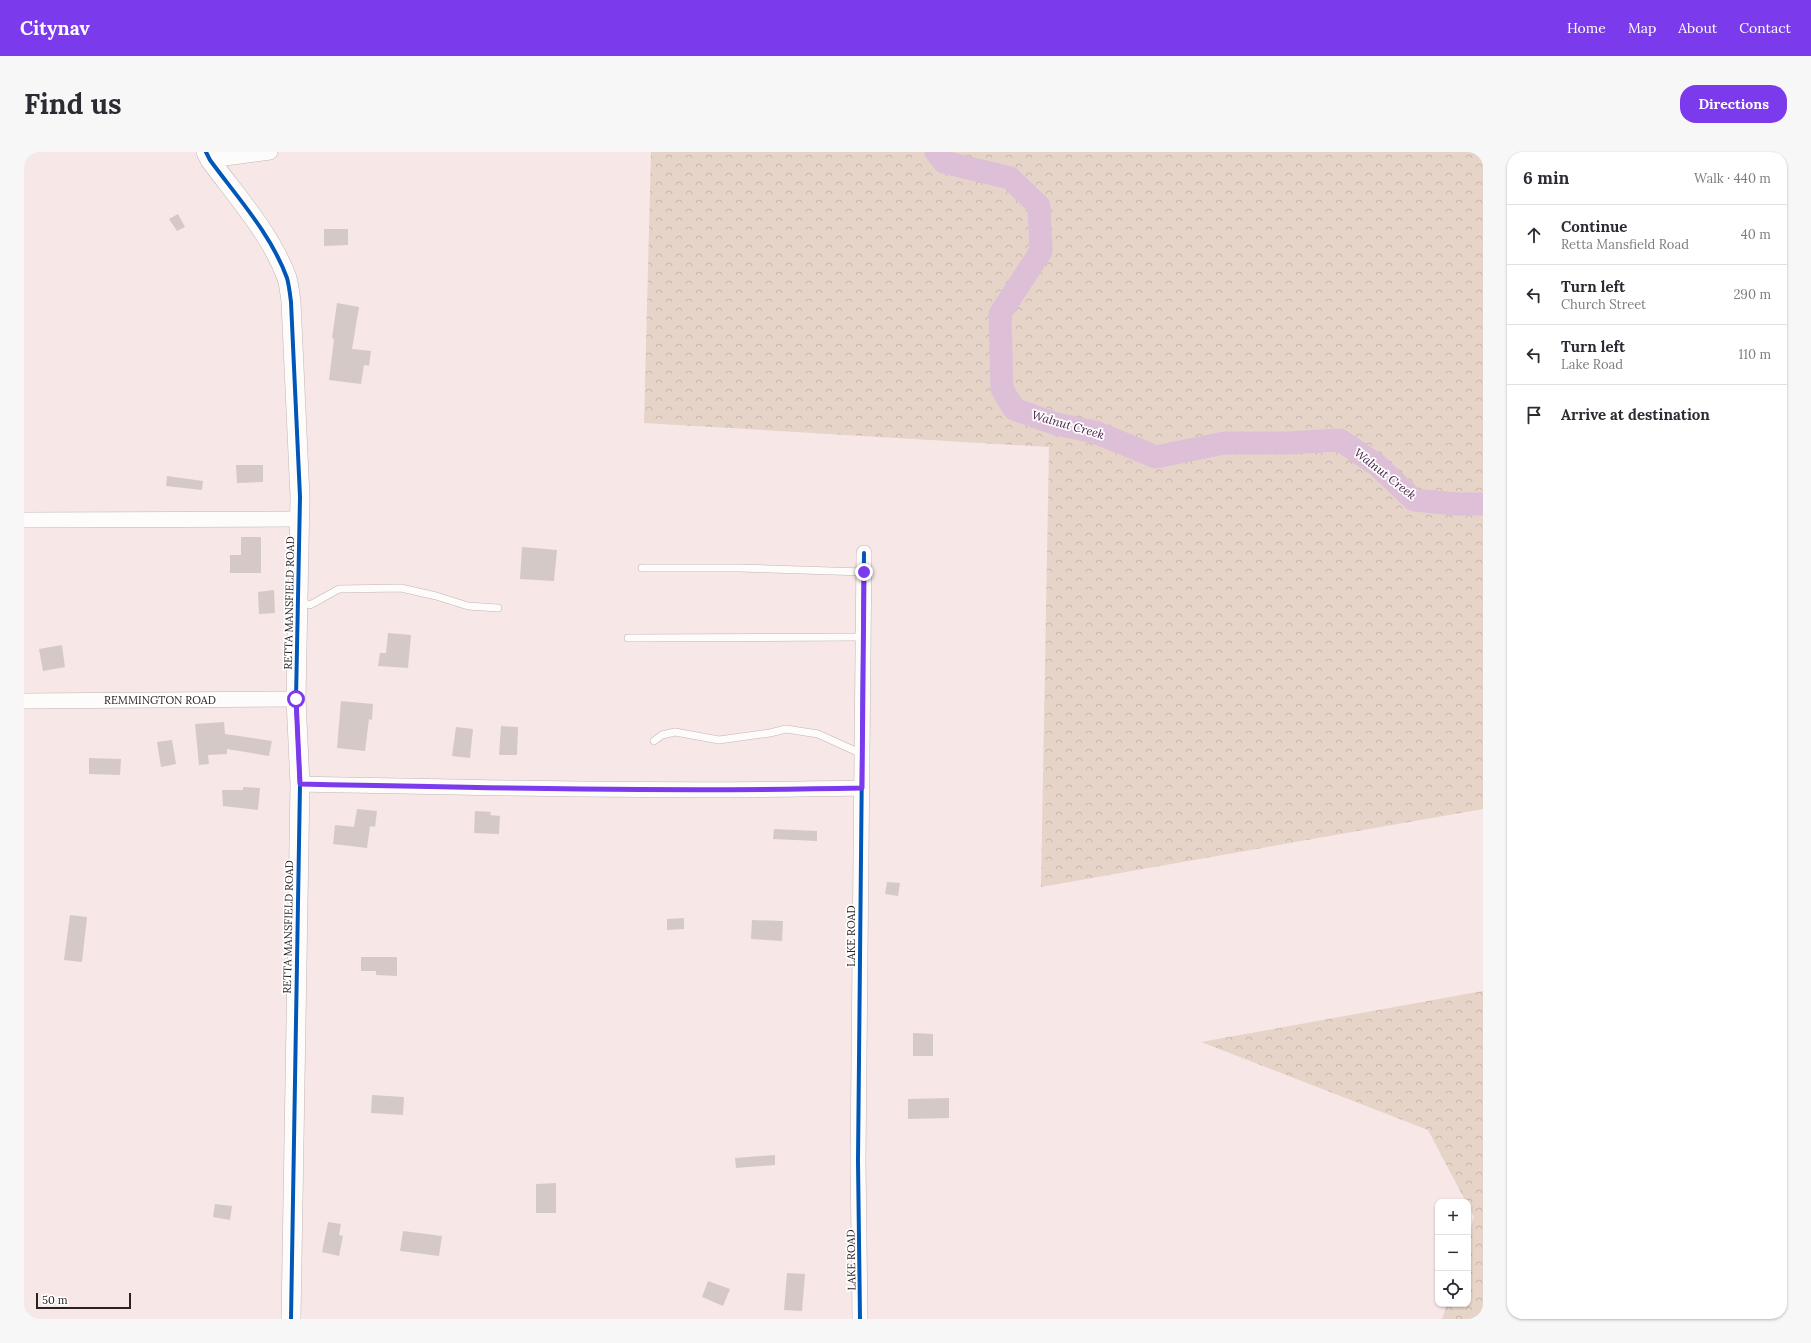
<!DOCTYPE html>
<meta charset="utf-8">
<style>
:root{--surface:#fff;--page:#f7f7f7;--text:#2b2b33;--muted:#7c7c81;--line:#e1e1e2;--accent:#7c3aed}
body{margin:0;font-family:Lora,serif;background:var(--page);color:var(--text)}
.controls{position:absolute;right:12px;bottom:12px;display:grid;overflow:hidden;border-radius:8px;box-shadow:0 1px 3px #0004}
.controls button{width:36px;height:36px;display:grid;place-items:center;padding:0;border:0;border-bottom:1px solid var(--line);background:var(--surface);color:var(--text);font:20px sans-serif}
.scale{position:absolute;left:12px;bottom:10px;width:95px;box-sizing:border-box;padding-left:4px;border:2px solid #2b2121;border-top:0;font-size:11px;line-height:14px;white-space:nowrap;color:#2b2121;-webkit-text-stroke:3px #fff;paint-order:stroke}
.stop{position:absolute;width:12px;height:12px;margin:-9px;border:3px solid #7c3aed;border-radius:50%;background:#fff}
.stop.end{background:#7c3aed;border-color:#fff;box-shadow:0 1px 4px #0008}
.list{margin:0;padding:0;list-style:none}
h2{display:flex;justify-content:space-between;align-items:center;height:52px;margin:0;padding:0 16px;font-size:17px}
h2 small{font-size:13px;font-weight:400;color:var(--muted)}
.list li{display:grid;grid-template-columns:26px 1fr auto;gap:12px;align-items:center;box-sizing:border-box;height:60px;padding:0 16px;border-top:1px solid var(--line)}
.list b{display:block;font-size:15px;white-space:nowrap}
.list p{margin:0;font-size:13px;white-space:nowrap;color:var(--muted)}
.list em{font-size:13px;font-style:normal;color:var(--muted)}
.icon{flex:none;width:22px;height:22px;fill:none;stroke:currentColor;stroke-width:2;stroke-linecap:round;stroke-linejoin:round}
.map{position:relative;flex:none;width:1459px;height:1167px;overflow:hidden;border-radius:16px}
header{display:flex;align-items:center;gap:24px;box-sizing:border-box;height:56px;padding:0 20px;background:var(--accent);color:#fff}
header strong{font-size:19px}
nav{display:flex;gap:22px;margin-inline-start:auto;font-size:14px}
.intro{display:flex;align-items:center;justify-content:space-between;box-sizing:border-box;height:96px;padding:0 24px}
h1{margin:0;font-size:28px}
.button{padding:10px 18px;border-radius:16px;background:var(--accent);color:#fff;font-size:14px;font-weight:700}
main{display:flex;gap:24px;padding:0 24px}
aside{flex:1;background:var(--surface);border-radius:16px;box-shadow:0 1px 3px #0004}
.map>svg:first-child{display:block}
.forest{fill:url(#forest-crowns)}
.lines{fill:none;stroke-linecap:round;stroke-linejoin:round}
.river{stroke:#ddc0d8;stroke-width:23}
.building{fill:#d5c9c7}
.service-casing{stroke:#c2b5b6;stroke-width:8}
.minor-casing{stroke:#c2b5b6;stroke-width:16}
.tertiary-casing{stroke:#c2b5b6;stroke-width:20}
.service{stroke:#fefbfb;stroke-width:7}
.minor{stroke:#fefbfb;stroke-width:15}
.tertiary{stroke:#fefbfb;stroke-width:19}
.cycleway-casing{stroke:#fff;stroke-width:6}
.cycleway{stroke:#0057b8;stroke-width:4}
.route{stroke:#7c3aed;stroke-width:5}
.labels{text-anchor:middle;stroke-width:3.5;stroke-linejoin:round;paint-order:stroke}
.street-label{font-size:11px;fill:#2b2121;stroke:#fff}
.water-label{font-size:12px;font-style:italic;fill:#461b47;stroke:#fff}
</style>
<header>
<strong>Citynav</strong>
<nav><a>Home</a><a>Map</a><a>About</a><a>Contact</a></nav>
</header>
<div class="intro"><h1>Find us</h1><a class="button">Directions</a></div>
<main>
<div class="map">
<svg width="1459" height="1167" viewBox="0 0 1459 1167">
<defs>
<pattern id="forest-crowns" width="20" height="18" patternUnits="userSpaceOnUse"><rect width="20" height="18" fill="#e7d4c8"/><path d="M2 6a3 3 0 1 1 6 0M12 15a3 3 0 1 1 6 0" fill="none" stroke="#c6b6ac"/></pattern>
</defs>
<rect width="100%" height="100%" fill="#f7e7e7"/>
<path class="forest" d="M627,0H1459V657L1017,735L1025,295L620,271Z
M1459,839V1167H1418L1423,1152H1444V1085L1450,1065L1444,1053V1050H1442L1404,978L1177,890Z"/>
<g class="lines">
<path class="river" d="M912,0L920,10L986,26L1015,54L1017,99L976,162L978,237L990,257L1032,272L1071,280L1132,305L1200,291H1263L1316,288L1353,313L1390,348L1431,352H1459"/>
</g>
<path class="building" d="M154,62L161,75L153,79L145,67Z
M300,77H324V93L300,94Z
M313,151L335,155L328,197L347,199L345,214L340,213L337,232L305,228L310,187L308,186Z
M212,313H239V330L213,331Z
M143,324L179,329L178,338L142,334Z
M217,385H237V421H206V403H217Z
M498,395L533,398L530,429L496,427Z
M250,438L251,461L235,462L234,440Z
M364,481L387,483L384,516L354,514L356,501H362Z
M38,493L41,515L19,519L15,497Z
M317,549L349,552L348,568L345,567L341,599L313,596Z
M200,570L201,582L248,589L245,604L203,597V602L184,603L185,612L175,613L171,572Z
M477,574L494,575L493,603H475Z
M432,575L449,577L446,606L428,604Z
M148,588L152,612L137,615L133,590Z
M65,606L97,607L96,623L65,622Z
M219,635L236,636L234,658L199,654L198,638H219Z
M333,657L353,659L351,675L346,674L343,696L309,692L311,673L330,675Z
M451,659L467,660L466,663L476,664L475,682L450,681Z
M750,677L793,679V689L749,687Z
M863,730L876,731L874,744L861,742Z
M46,763L63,765L58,810L40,808Z
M660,766V777L643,778V767Z
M728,768L759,769L758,789L727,787Z
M337,805H373V824L352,823V819H337Z
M889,881L909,882V904H889Z
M348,943L380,945L379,963L347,961Z
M925,946V966L884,967V947Z
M751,1003V1013L712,1016L711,1006Z
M532,1031V1061H512V1032Z
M191,1052L208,1054L206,1068L189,1065Z
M304,1070L317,1072L315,1083L319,1084L315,1104L298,1100Z
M379,1079L418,1084L415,1104L376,1099Z
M763,1121L781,1122L778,1159L760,1158Z
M684,1129L706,1137L699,1154L678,1145Z"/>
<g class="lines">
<g class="service-casing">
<path id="service" d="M618,416H715L840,420
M276,450L286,453L315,437L377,436L412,444L444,454L474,456
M604,486L839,485
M630,589L638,583L651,580L695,588L746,581L762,577L794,582L838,602"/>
</g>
<g class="minor-casing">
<path id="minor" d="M186,8L246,0
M0,368L275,367
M0,549L272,547
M276,632C463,636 650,640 838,636
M836,1167L834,1009L840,401"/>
</g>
<g class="tertiary-casing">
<path id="tertiary" d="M182,0L186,8C213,45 247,82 263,126C265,133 266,142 267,150L276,345L272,547L276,632L267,1167"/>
</g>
<use href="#service" class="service"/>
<use href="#minor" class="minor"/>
<use href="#tertiary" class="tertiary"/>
<g class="cycleway-casing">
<path id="cycleway" d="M182,0L186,8C213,45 247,82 263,126C265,133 266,142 267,150L276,345L272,547L276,632L267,1167
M836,1167L834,1009L840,401"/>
</g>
<use href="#cycleway" class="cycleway"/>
</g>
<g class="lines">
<path class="route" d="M272,547L276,632C463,636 650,640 838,636L840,420"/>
</g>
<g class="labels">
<g class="street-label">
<text transform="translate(265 451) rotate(-89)" y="4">RETTA MANSFIELD ROAD</text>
<text x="136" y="552">REMMINGTON ROAD</text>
<text transform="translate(264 775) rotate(-89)" y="4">RETTA MANSFIELD ROAD</text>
<text transform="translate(827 784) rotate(-90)" y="4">LAKE ROAD</text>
<text transform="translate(827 1108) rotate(-91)" y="4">LAKE ROAD</text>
</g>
<g class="water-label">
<text transform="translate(1044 273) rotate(16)" y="4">Walnut Creek</text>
<text transform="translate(1361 322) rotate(38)" y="4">Walnut Creek</text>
</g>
</g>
</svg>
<div class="controls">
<button>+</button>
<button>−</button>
<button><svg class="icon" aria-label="locate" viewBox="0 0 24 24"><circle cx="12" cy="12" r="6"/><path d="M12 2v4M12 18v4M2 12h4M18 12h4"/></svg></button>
</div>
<div class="scale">50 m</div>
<div class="stop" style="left:272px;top:547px"></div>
<div class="stop end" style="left:840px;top:420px"></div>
</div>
<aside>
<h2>6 min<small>Walk · 440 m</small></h2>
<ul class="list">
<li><svg class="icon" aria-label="ahead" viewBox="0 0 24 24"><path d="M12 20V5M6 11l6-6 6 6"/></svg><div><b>Continue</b><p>Retta Mansfield Road</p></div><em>40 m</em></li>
<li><svg class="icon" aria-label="left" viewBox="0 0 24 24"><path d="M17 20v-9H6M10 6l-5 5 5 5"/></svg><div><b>Turn left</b><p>Church Street</p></div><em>290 m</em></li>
<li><svg class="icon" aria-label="left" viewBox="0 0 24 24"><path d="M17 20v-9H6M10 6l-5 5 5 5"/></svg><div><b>Turn left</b><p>Lake Road</p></div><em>110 m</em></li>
<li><svg class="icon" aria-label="arrive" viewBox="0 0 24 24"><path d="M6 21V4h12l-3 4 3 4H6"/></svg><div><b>Arrive at destination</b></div></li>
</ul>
</aside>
</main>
